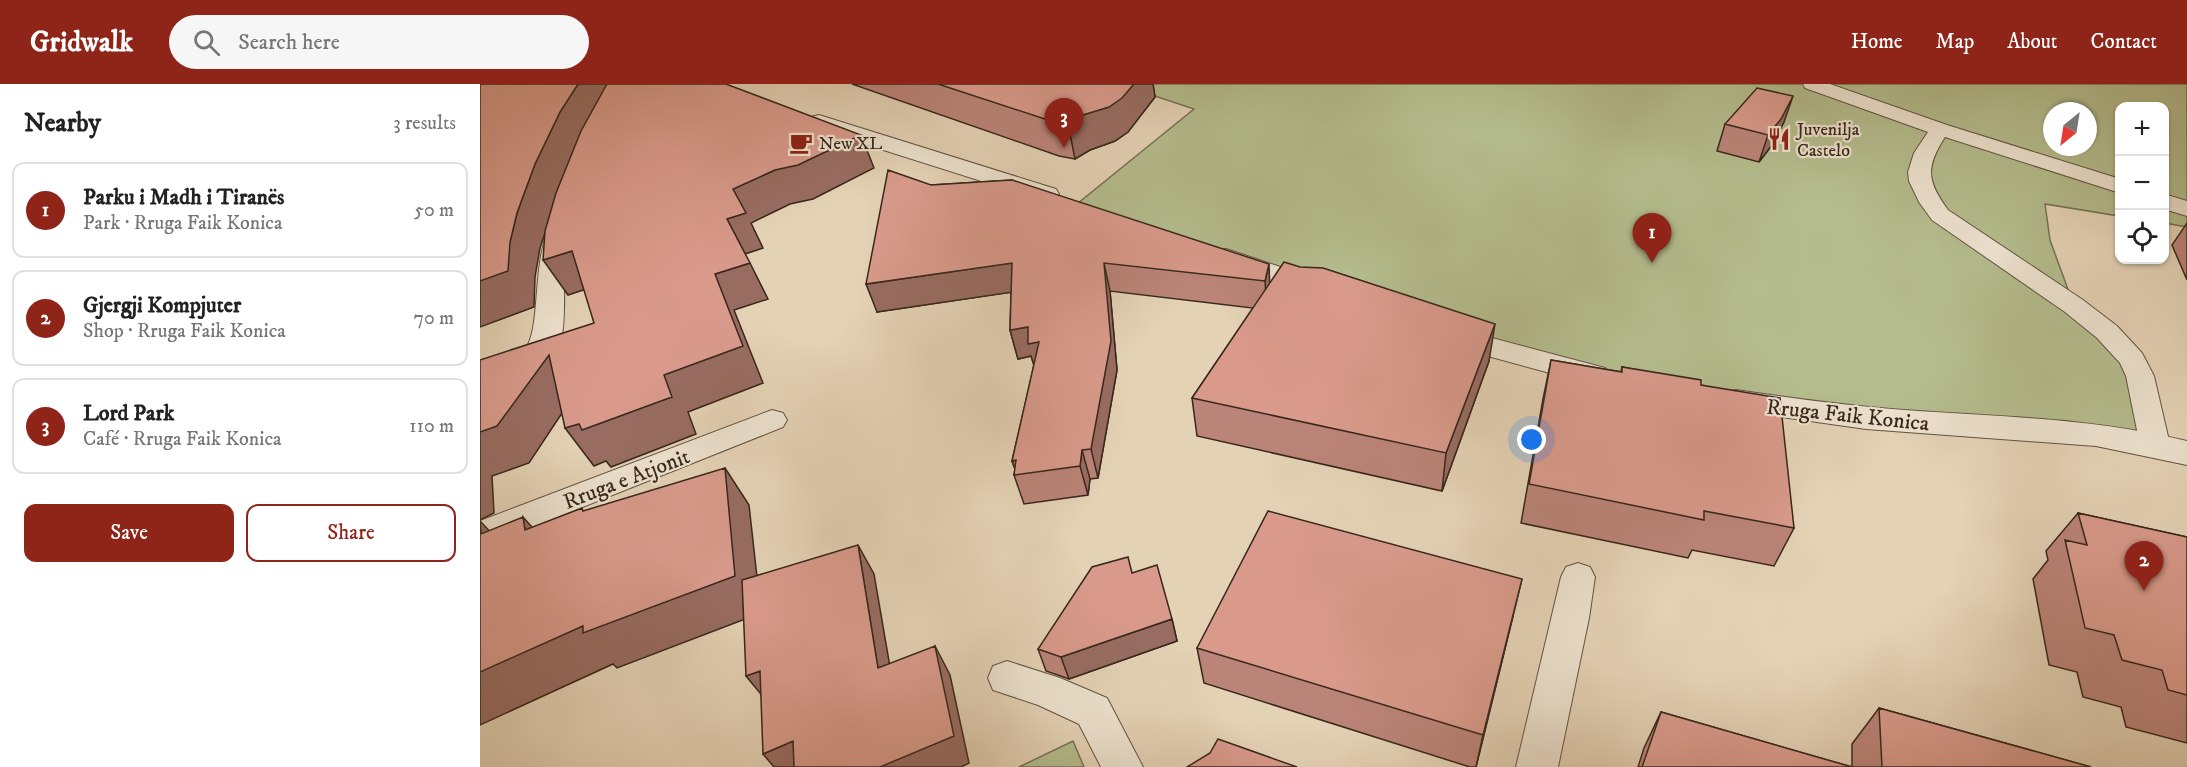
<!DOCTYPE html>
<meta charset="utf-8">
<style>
:root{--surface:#fff;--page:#f6f6f6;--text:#222;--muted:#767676;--line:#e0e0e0;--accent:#8f2418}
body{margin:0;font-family:"IM FELL DW Pica",serif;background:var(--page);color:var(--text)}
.controls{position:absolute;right:18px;top:18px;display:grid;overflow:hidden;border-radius:12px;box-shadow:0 2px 4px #0004}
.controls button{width:54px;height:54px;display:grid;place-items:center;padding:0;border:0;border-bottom:2px solid var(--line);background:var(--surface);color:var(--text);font:30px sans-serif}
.compass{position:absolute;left:1563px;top:18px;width:54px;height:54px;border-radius:50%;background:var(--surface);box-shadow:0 2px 4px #0004;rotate:210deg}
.you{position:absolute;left:1052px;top:356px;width:21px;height:21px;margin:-15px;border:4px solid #fff;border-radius:50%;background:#1a73e8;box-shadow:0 0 0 9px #1a73e833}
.badge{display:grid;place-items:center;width:39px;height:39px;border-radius:50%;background:var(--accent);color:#fff;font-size:20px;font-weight:700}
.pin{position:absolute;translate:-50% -50px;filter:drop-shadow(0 2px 3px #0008)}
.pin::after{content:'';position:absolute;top:32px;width:21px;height:18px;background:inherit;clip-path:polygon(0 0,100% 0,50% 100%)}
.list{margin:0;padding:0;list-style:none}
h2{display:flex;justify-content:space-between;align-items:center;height:78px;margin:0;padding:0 24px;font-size:26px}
h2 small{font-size:20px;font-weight:400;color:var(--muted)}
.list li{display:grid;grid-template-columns:39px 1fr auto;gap:18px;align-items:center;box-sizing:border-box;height:96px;margin:0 12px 12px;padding:0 12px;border:2px solid var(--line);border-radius:12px}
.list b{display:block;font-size:22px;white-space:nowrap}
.list p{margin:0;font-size:20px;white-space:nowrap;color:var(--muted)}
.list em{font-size:20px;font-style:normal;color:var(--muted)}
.actions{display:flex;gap:12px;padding:18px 24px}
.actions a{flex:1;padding:14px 0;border:2px solid var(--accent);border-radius:12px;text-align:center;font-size:21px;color:var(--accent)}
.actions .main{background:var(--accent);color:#fff}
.icon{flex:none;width:33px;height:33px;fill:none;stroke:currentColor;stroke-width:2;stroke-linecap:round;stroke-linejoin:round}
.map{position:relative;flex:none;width:1707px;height:683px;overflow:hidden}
header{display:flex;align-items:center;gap:36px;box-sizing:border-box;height:84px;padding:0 30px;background:var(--accent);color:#fff}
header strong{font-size:28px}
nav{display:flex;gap:33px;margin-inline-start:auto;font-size:21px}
.search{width:420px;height:54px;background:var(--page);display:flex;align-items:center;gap:15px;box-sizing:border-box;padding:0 21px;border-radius:33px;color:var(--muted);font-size:22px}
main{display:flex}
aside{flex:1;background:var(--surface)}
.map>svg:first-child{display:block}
.green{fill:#b4bc8d;stroke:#767254;stroke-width:1.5;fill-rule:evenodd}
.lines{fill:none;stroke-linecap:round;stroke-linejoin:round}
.lane-casing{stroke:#625242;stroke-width:2}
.street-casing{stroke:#625242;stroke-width:2}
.lane{fill:#ede2cf;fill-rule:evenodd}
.street{fill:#ede2cf;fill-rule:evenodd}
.wall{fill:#bb8478;stroke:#37271c;stroke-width:1.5}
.shaded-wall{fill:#986c61;stroke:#37271c;stroke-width:1.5}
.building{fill:#d99a8b;stroke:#37271c;stroke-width:1.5}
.labels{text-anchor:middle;stroke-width:4.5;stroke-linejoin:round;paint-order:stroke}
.far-poi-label{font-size:18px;fill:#37271c;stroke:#ede2cf;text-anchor:start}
.street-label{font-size:22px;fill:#37271c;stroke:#ede2cf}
</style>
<header>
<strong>Gridwalk</strong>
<div class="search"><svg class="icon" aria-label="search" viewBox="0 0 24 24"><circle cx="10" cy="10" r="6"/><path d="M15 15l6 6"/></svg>Search here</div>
<nav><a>Home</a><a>Map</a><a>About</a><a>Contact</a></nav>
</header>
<main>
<aside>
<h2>Nearby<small>3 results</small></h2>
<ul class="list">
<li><span class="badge">1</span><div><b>Parku i Madh i Tiranës</b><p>Park · Rruga Faik Konica</p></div><em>50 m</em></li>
<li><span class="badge">2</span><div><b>Gjergji Kompjuter</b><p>Shop · Rruga Faik Konica</p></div><em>70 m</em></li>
<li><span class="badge">3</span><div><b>Lord Park</b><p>Café · Rruga Faik Konica</p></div><em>110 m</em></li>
</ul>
<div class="actions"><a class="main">Save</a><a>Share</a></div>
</aside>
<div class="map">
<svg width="1707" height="683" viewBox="0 0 1707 683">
<rect width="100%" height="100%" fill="#e4d2b5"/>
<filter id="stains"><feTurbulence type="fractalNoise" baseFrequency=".00333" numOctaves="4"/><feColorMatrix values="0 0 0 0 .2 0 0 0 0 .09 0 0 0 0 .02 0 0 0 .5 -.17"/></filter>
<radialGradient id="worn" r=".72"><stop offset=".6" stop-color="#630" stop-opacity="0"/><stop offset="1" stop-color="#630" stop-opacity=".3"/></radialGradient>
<path class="green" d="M639,0H1707V143L1685,139L1684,22H1640L1639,132L1565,120L1570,156L1594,222L1652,275L1675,361L1140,297L597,120L714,25ZM1572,27H1608V63H1572Z
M593,657L604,683H539Z"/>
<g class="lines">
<g class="lane-casing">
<path id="lane" d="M1323,0H1350L1467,41L1640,95V109L1465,53C1445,84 1447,97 1468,126L1603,216L1637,242L1662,269L1674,292L1690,361L1686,369L1675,372L1664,369L1660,361L1646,292L1640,279L1617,254L1585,228L1452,136L1439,118L1429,97L1428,88L1434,69L1448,48L1325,4Z
M1684,110L1707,117V132L1684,125Z
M292,326L303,329L307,336L303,343L0,464V437Z
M1098,479L1110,483L1115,493L1109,534L1078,683H1036L1081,493L1086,483Z
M527,577L580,594L627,614L663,683H621L599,640L558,621L513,606L508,594L513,582Z"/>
</g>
<g class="street-casing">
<path id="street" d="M339,31L576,105L579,110L576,115L567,117L558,115L331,43L328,38L331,33Z
M82,137L91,139L95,145C92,158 87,172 85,186C83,205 86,238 81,255C72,284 27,312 0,320V295C14,287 32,279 44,267C63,245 50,172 73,139Z
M746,165L849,199L853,205L849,211L839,213L736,179L733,173L736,167Z
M967,242L1125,284L1130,291L1125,298L1114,301L956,258L952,251L956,244Z
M1256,306C1317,315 1377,323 1438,327C1529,333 1618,335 1707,357V381L1616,362L1386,345L1245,325L1240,317L1245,309Z"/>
</g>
<use href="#lane" class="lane"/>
<use href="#street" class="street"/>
</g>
<path class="wall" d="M372,0H673L675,13L648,48L635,57L610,66L595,75L579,72Z
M1304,38L1292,61L1279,78L1237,67L1245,40Z
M532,96L790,199L1009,277L962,407L717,352L712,314L773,224L630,207L637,286L618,394L610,395L608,411L544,420L534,391L535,385L532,377L554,281L551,272L538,275L530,246L531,208L397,228L451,101Z
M1707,139V196L1692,161Z
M1071,276L1141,288L1142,283L1221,301L1314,444L1294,482L1212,466L1208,474L1041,439L1063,315Z
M1598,429L1707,453V659L1646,643L1641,623L1603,613L1597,588L1569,581L1553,495L1568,476L1566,467Z
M652,489L692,535L697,557L589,595L566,587L558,565Z
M1033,532L996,683H990L724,599L717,564Z
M1399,624L1611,683H1372V660Z
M1181,628L1372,683H1158L1164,664Z"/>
<path class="shaded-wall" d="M98,0H136L77,114L60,164L55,193L54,223L0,243V197L30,158L37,129L55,80L80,28Z
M654,0H673L675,13L648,48L635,57L610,66L595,75L588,40Z
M1313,12L1304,38L1292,61L1279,78L1288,51Z
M381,51L394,84L333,115L310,120L271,139L283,164L265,170L247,135L253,105L295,86Z
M92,167L115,202L88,211L63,176Z
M270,179L288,215L254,226L283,299L208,328L216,350L131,383L126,377L114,382L85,344L184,291L235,190Z
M532,179L540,207L397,228L386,200Z
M624,179L630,207L637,286L618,394L611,365Z
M789,180L790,208L787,225L785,197Z
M1015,240L1009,277L962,407L966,369Z
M548,243L559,258L556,288L551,272L538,275L530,246Z
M69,271L96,308L49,379L12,392L14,429L0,436V348Z
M602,366L610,395L608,411L600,382Z
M536,376L537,391L532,377Z
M245,384L269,421L281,529L137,584L133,580L0,641V588Z
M43,433L76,470L45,446Z
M0,437L35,474L0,464Z
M378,461L394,490L415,612L398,584Z
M1042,495L1033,532L996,683L1003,651Z
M692,535L697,557L589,595L581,573Z
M455,562L470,591L489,679L481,683H400Z
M280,587L289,620L266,592Z
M313,657L333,683H294L283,670Z"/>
<path class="building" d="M0,0H98L80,28L55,80L37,129L30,158L28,187L0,197Z
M127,0H246L381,51L318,81L295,86L253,105L266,129L247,135L270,179L235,190L263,262L184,291L192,313L102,346L99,340L85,344L69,271L17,342L0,348V276L114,239L92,167L63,176L65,147L76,109L101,47Z
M458,0H654L642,14L629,23L603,31L588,40L571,37Z
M1277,4L1313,12L1301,35L1288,51L1245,40Z
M408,86L451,101L532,96L789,180L785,197L624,179L631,257L611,365L602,366L600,382L534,391L536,376L532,377L559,258L548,260V243L530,246L532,179L386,200Z
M804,178L820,183L843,184L1015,240L966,369L712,314Z
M1071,276L1142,288V283L1221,296V301L1300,314L1314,444L1224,427V436L1049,400Z
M245,384L255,492L103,549V542L0,588V437L1,450L43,433L45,446L102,424L103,427Z
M788,427L1042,495L1003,651L717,564Z
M1598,429L1707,453V611L1688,606L1682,586L1642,576L1634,551L1605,544L1585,456L1607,461Z
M378,461L398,584L455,562L474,652L400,683H314L313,657L283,670L280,587L266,592L262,496Z
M648,473L652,489L677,481L692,535L581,573L558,565L612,483Z
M1399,624L1611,683H1402Z
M1181,628L1372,683H1162Z
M738,655L817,683H707L730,669Z"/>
<defs>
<g id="restaurant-bare" transform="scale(1.8)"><path d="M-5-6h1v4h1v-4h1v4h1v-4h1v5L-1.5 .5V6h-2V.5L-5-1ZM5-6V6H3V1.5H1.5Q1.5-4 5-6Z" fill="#8f2418" stroke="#ede2cf" stroke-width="2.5" paint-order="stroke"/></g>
<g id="cafe-bare" transform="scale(1.8)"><path d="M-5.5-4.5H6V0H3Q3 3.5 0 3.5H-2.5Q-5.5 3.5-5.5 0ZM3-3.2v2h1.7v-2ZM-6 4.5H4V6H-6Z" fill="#8f2418" stroke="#ede2cf" stroke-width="2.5" paint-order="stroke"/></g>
</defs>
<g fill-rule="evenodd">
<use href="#restaurant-bare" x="1299" y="55"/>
<use href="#cafe-bare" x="321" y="59"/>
</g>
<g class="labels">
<g class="far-poi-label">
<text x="1317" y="51">Juvenilja<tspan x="1317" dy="21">Castelo</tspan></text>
<text x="339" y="65">New XL</text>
</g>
<g class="street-label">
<text transform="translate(1368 330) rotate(6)" y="8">Rruga Faik Konica</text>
<text transform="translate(146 394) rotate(-21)" y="8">Rruga e Atjonit</text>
</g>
</g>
<rect width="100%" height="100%" filter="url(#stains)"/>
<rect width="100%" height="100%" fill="url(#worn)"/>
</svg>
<div class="controls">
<button>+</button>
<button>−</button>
<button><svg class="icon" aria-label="locate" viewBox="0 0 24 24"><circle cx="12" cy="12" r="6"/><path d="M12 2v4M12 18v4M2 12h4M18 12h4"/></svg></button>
</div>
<svg class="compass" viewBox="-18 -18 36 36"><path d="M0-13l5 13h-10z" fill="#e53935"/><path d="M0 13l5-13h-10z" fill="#767676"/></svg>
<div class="you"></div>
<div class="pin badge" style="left:1172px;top:179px">1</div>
<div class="pin badge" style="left:1664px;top:507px">2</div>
<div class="pin badge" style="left:584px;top:64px">3</div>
</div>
</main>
